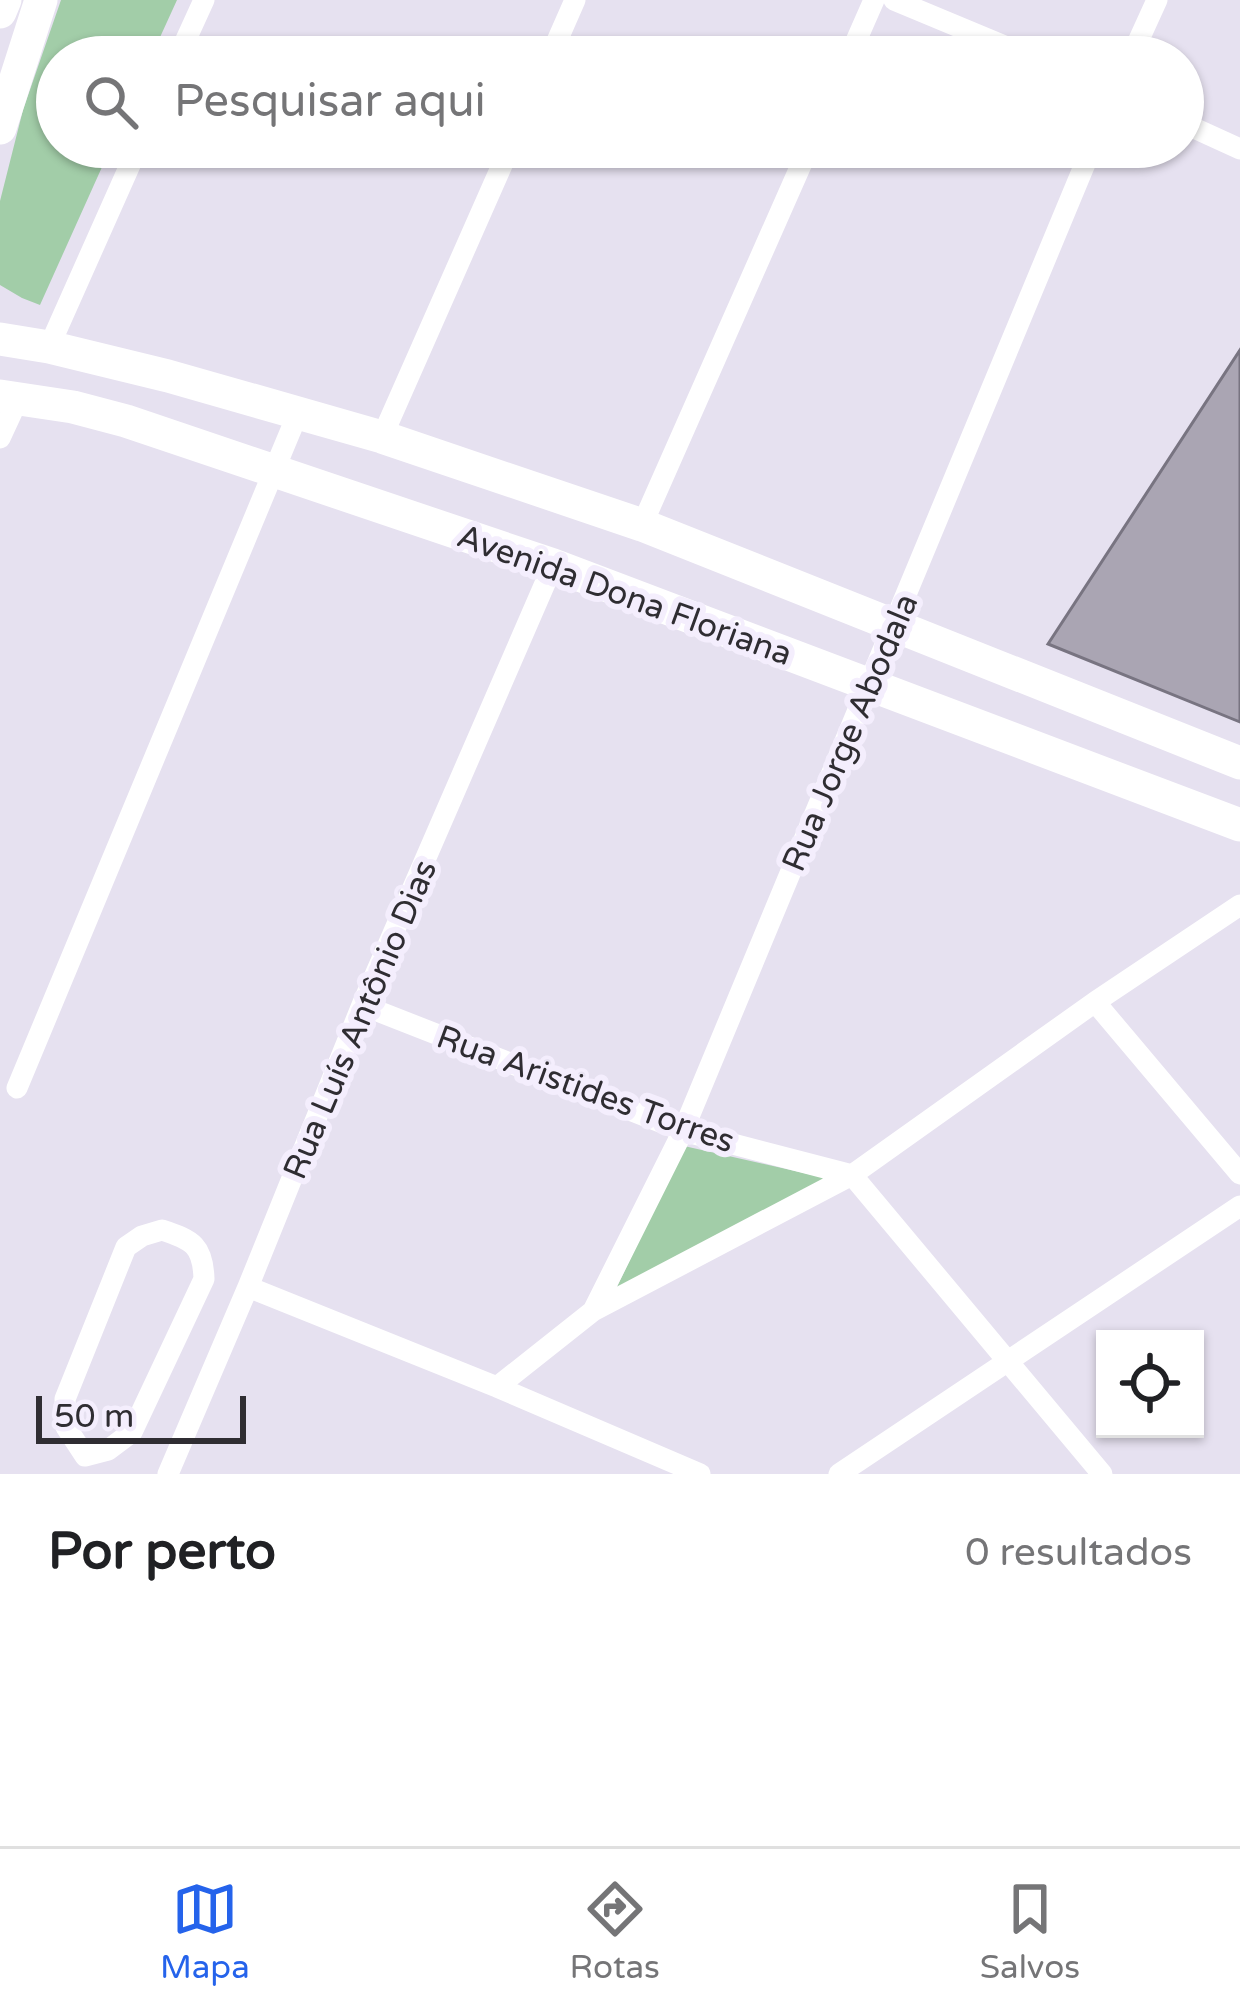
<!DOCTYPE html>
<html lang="pt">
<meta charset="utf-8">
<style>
:root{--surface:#fff;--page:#f2f2f2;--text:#202124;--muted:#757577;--line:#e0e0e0;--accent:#2563eb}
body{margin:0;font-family:"Varela Round",sans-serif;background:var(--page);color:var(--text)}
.controls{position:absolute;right:36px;bottom:36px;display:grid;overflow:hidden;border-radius:0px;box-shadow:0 3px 9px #0004}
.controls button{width:108px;height:108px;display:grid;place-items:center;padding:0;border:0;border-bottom:3px solid var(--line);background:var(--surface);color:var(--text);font:60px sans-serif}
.scale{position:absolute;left:36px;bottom:30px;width:210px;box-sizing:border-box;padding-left:12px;border:6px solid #2f2d32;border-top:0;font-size:33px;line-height:42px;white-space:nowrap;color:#2f2d32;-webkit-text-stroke:9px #f4eefd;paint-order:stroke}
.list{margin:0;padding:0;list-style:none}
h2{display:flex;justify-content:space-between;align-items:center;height:156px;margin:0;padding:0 48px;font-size:51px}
h2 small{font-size:39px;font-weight:400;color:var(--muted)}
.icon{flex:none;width:66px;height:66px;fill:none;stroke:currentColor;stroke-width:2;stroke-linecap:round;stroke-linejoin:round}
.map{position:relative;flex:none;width:1240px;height:1474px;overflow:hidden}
.search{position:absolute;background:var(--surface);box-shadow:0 3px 9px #0004;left:36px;right:36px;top:36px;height:132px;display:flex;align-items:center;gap:30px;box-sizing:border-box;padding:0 42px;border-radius:66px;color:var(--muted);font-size:45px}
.sheet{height:372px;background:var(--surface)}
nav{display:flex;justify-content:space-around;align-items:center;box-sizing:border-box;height:168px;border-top:3px solid var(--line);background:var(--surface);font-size:33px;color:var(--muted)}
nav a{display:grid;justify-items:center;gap:6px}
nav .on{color:var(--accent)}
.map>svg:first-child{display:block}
.green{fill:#a2cda8}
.building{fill:#aaa5b3;stroke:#787481;stroke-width:3}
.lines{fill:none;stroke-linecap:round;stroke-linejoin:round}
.street{stroke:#fff;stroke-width:21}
.secondary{stroke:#fff;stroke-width:33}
.labels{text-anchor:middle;stroke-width:12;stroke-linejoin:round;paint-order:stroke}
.street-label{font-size:33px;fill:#2f2d32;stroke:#f4eefd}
</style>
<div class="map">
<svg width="1240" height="1474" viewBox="0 0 1240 1474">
<rect width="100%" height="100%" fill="#e6e1f0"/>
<path class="green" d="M61,0H177L151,57H57V147H111L40,305L22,298L0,285V201L23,110Z
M684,1146L826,1178L616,1289Z"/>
<path class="building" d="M1240,350V722L1048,644Z"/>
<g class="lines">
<path class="street" d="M894,0L1031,57
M178,57L204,0
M550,57L575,0
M849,57L874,0
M1131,57L1157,0
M1183,123L1240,149
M49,347L138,147
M382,437L510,147
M0,438L19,397
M642,525L809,147
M1095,1002L1240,1174
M362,1005L683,1131L852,1175L1102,1474
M17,1088L298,413
M162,1230C193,1240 203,1246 204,1279L132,1432L108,1450L85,1456L66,1427L65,1399L126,1247L142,1236Z
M248,1287L497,1387L700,1474
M593,1311L683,1131L1092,147
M497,1387L593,1311L852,1175L1095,1002L1240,905
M168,1474L248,1287L362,1005L553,565
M839,1474L1240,1206"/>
<path class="secondary" d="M0,12L5,0
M0,128L41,0
M0,339L49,347L168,376L382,437L642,525L1240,763
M0,396L73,407L126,421L553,565L1240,825"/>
</g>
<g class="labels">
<g class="street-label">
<text transform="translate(625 594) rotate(20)" y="12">Avenida Dona Floriana</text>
<text transform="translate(849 732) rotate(-67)" y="12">Rua Jorge Abodala</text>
<text transform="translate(359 1019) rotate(-67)" y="12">Rua Luís Antônio Dias</text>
<text transform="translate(586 1088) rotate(20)" y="12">Rua Aristides Torres</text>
</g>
</g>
</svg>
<div class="controls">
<button><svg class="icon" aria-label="locate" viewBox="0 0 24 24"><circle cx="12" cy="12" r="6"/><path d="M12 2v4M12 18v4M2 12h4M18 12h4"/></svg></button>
</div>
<div class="scale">50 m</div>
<div class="search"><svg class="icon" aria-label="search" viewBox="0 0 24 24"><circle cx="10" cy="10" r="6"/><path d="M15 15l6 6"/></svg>Pesquisar aqui</div>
</div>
<section class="sheet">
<h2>Por perto<small>0 resultados</small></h2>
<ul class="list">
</ul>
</section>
<nav>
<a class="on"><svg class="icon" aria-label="map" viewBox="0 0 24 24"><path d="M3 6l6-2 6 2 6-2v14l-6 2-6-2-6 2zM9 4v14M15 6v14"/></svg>Mapa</a>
<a><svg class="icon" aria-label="directions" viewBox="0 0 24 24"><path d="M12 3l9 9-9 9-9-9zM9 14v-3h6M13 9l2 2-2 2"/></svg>Rotas</a>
<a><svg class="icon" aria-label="saved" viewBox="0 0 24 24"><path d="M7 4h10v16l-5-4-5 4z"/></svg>Salvos</a>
</nav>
